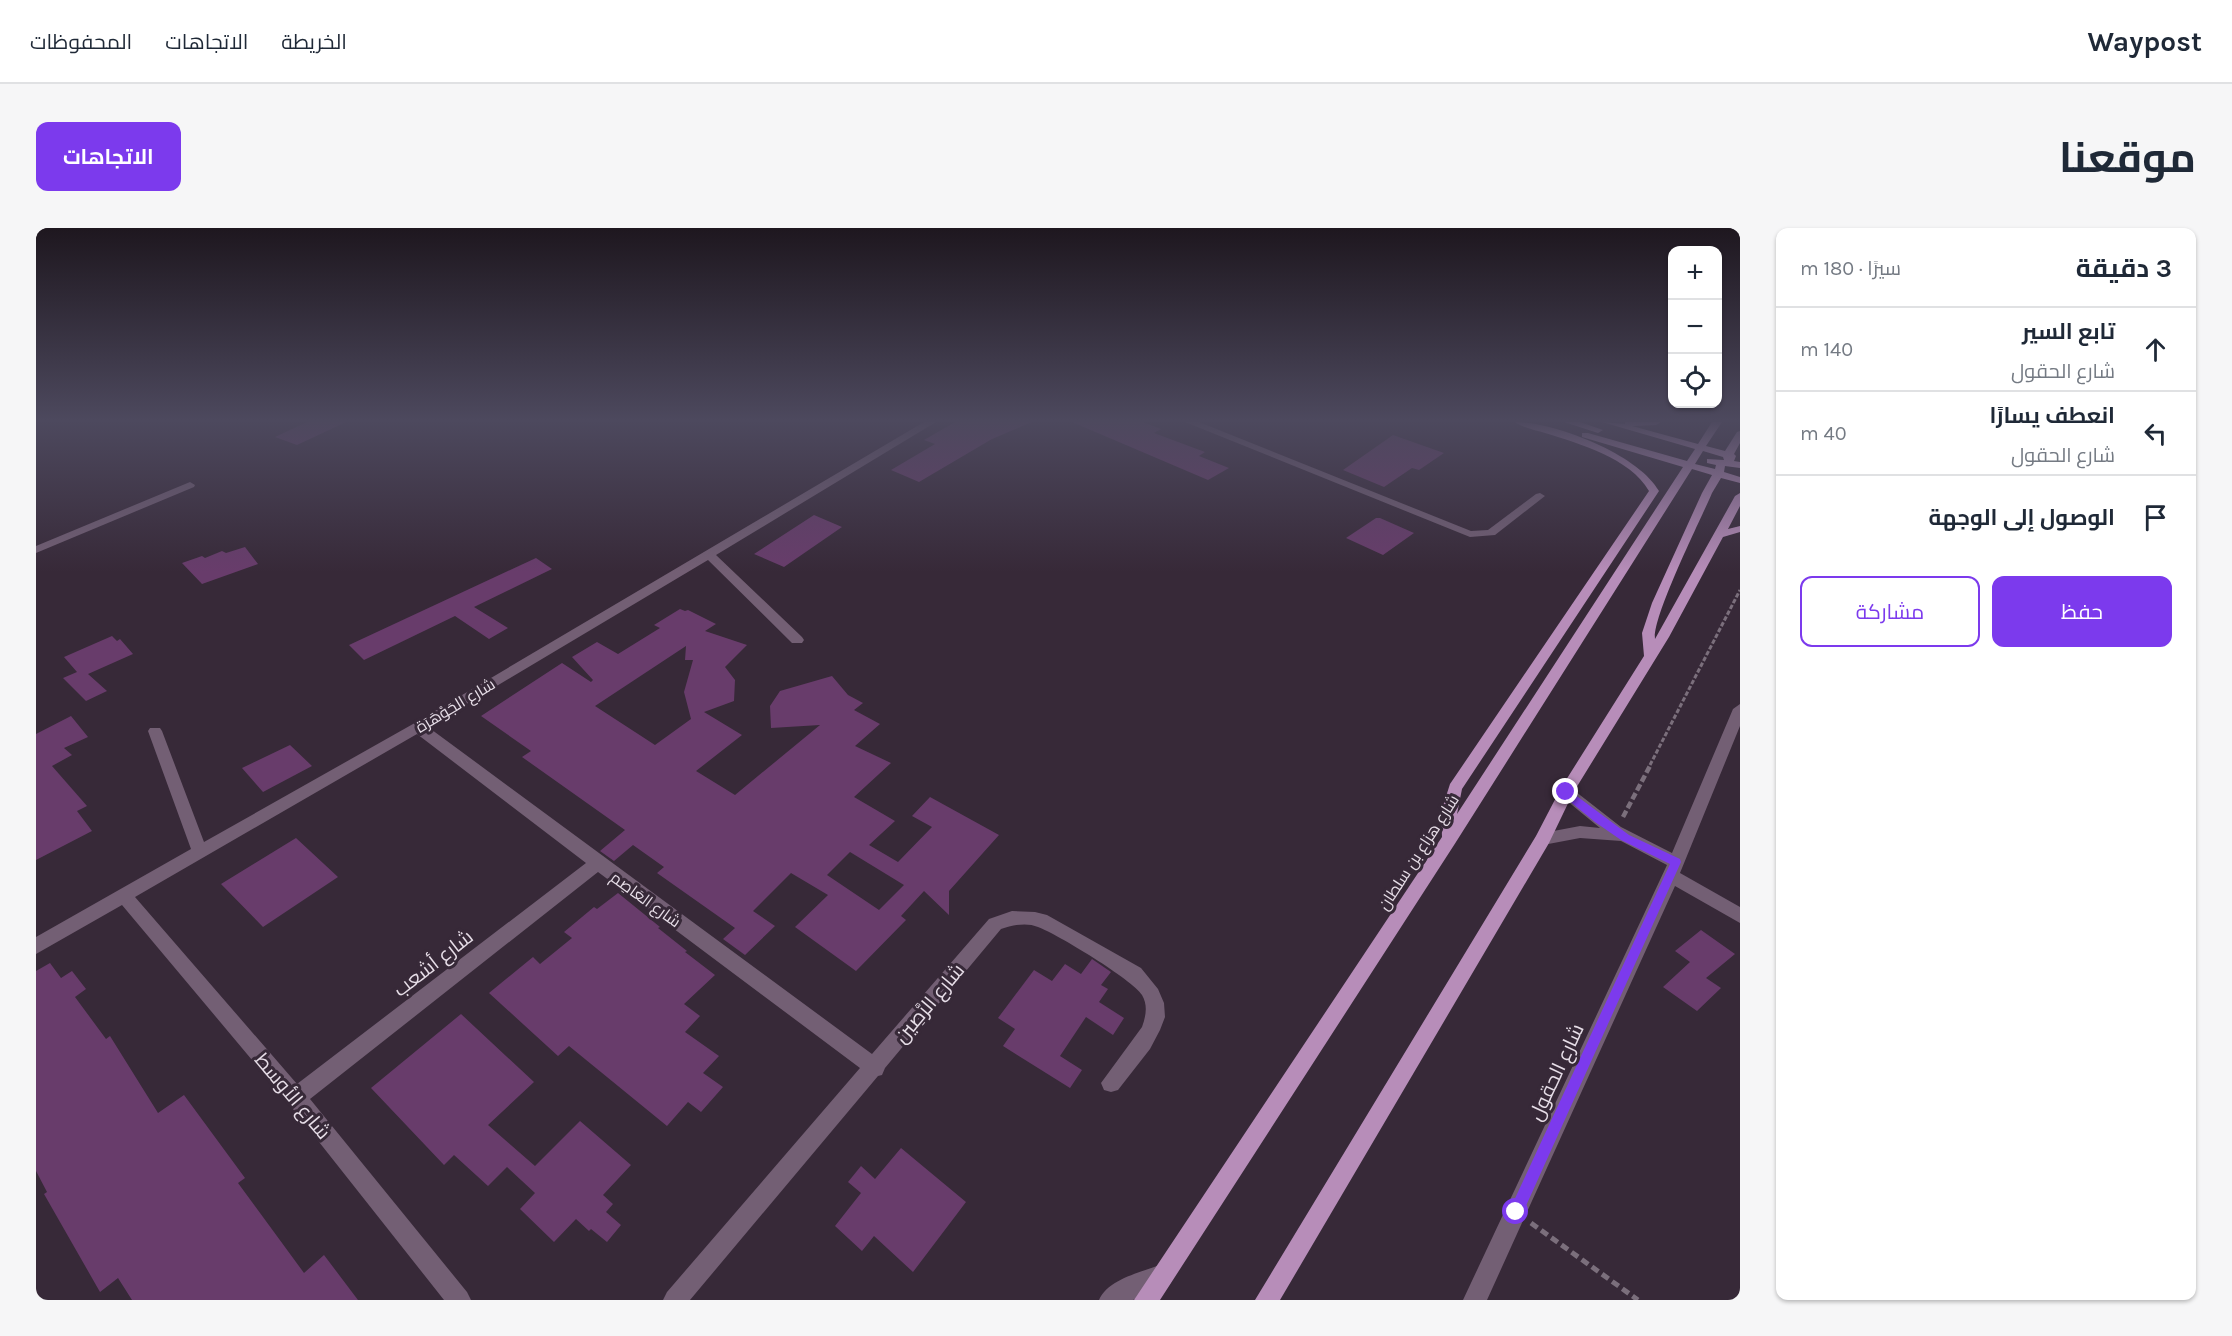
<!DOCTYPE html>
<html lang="ar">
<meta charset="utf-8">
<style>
:root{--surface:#fff;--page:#f6f6f7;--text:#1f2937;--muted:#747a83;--line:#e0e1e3;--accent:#7c3aed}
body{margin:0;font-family:Karla,Cairo,sans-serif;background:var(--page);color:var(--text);direction:rtl}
.controls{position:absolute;right:18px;top:18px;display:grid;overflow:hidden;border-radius:12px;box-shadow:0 2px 4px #0004}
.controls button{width:54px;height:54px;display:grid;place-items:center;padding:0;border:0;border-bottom:2px solid var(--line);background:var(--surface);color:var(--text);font:30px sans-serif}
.stop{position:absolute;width:18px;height:18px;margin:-14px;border:4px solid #7c3aed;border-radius:50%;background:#fff}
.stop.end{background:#7c3aed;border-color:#fff;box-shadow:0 2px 6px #0008}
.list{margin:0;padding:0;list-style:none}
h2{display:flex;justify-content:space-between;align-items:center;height:78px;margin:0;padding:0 24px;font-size:26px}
h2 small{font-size:20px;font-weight:400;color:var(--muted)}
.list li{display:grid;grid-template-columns:39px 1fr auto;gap:18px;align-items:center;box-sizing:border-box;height:84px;padding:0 24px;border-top:2px solid var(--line)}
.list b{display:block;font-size:22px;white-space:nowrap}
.list p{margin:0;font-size:20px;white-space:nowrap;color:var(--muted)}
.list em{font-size:20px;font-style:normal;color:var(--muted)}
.actions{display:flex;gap:12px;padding:18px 24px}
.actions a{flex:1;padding:14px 0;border:2px solid var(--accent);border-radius:12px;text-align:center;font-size:21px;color:var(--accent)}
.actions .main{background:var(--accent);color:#fff}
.icon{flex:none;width:33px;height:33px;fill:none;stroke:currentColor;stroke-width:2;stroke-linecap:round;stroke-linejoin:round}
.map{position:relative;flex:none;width:1704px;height:1072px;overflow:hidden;direction:ltr;border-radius:12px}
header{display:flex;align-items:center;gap:36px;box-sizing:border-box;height:84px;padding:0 30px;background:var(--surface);border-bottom:2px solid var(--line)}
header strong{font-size:28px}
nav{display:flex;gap:33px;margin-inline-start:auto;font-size:21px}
.intro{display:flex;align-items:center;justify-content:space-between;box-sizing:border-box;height:144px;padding:0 36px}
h1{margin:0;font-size:42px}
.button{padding:15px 27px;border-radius:12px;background:var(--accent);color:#fff;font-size:21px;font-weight:700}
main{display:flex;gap:36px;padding:0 36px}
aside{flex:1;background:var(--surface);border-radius:12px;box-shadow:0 2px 4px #0004}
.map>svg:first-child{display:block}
.building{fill:#683c6b;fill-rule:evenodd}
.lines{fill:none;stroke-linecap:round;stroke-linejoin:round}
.path-far2{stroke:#7b6f7c;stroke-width:3;stroke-dasharray:4.5 2;stroke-linecap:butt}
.path-far1{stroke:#7b6f7c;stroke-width:4.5;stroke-dasharray:7 3;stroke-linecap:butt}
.path{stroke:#7b6f7c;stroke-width:5;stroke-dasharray:8 4.5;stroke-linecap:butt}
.minor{fill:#735f74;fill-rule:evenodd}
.major{fill:#b78db9;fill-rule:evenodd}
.route{fill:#7c3aed}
.labels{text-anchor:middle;stroke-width:6;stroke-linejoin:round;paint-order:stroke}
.street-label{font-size:16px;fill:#e7dee8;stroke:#372938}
.near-street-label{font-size:20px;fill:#e7dee8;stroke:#372938}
</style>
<header>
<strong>Waypost</strong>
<nav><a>الخريطة</a><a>الاتجاهات</a><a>المحفوظات</a></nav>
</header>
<div class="intro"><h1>موقعنا</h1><a class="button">الاتجاهات</a></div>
<main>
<aside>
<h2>3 دقيقة<small>سيرًا · 180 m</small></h2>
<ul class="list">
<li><svg class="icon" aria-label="ahead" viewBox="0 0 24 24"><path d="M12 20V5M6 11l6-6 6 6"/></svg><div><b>تابع السير</b><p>شارع الحقول</p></div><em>140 m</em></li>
<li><svg class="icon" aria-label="left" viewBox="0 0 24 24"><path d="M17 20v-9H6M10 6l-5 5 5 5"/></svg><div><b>انعطف يسارًا</b><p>شارع الحقول</p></div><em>40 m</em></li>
<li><svg class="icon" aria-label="arrive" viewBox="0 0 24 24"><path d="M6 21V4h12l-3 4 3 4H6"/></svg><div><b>الوصول إلى الوجهة</b></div></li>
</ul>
<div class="actions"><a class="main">حفظ</a><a>مشاركة</a></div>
</aside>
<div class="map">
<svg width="1704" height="1072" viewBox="0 0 1704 1072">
<rect width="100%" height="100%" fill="#372938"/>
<path class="building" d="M271,194H310L261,217L239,209Z
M919,194H996L956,211L883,254L855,242L899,216L888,212Z
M1036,194H1107L1125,201L1118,205L1169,224L1163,228L1193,240L1172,252Z
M1357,207L1408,225L1383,242L1376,240L1348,259L1307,242Z
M778,287L806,299L748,339L718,326Z
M1340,290H1344L1378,305L1347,327L1310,310Z
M209,319L222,336L166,356L146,335L166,328L169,330L186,323L190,325Z
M500,330L516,341L438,379L472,400L453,411L419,388L328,432L313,417Z
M644,381L649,383L652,382L680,396L669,403L711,417L689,439L699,452L698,473L668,484L706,507L660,543L699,567L784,497L735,500L734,478L744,463L796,448L812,467L827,475L818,482L844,496L819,518L855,535L818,569L859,593L833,617L862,634L896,599L876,588L894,569L963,607L913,663V687L888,663L865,688L870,692L820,743L759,699L792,667L755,645L717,683L739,698L709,727L687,711L699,700L621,645L628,639L597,617L578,633L564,623L589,602L486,529L495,523L445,488L526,435L555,454L557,452L536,429L561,414L582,426L624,400L618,397ZM650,418L649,432H657L648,464L655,491L619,517L559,478ZM814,624L868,657L843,682L791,647Z
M76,408L81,413L84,411L97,426L52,446L71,463L50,473L27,450L41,444L28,429Z
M35,488L52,509L28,520L36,527L16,538L51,578L41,583L56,603L0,632V506Z
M254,517L276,538L227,564L206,540Z
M260,610L302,649L227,699L185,656Z
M582,665L624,699L622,700L651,723L649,724L679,747L648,776L664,788L649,804L683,828L667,845L687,859L665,884L652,874L631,898L533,818L522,828L453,765L497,729L504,736L536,710L528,704L558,679L561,681Z
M1665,702L1699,726L1670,750L1685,760L1661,783L1627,759L1654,734L1639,723Z
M1056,731L1075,744L1065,757L1072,761L1063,774L1088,790L1077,807L1050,789L1024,828L1046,842L1034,860L967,818L979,801L962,790L998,742L1016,753L1029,736L1045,746Z
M14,735L25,750L36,743L50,761L39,769L70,811L74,808L122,885L148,867L209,950L202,955L268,1045L288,1027L322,1072H96L82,1050L64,1064L8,966L11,964L0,943V743Z
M425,786L498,854L452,897L499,938L544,893L595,937L567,967L577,976L570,984L585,997L571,1014L555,1001L553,1003L540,991L518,1014L484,981L499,965L471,939L452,958L418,927L408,937L335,860Z
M865,920L930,974L877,1044L838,1008L826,1023L799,998L825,965L812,954L825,938L839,951Z"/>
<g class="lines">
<path class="path-far2" d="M1614,537L1704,362"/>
<path class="path-far1" d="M1587,589L1615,536"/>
<path class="path" d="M1495,995L1602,1072"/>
<path class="minor" d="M888,194H900L680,327L766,409L768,412L766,415H756L672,332L392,499L836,826L953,691L976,683L999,684L1011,687L1105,740L1122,761L1128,775L1129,789L1124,802L1114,821L1082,862L1075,864L1068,862L1065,855L1106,799C1110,788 1112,777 1106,767C1097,752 1021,706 1002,699C991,694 976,697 965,701L849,840L846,847L842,848L654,1072H627L631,1064L824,840L562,644L274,871L431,1064L435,1072H408L253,876L86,677L0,726V709L155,621L112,503L114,500H124L126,503L168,614L377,496ZM381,506L550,635L261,856L99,669Z
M1149,194H1163L1435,303L1452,302L1500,266L1504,265L1509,268L1459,307L1434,309Z
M154,254L159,257L158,259L0,325V318Z
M1704,476V498L1644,645L1704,679V695L1639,658L1451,1072H1427L1631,637L1585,613L1544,610L1507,617L1501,615L1499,611L1501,607L1507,605L1544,598L1564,600L1525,568L1522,564L1525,560H1535L1585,599L1636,625L1697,481Z
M1126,1036L1134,1040L1138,1048L1134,1056L1097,1072H1063C1072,1051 1106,1044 1126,1036Z"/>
<path class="major" d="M1479,194C1520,194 1603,227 1623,263L1426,561L1421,586L1647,239L1546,209V205H1552L1651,233L1659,221L1566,194L1589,196V194H1625L1620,197L1596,198L1662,216L1676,194H1686L1670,218L1689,223L1701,204L1704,203V215L1698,226L1700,228L1698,233L1704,234V240L1689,238L1688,244L1704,249V255L1685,250L1676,265C1665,291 1616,389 1619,411L1699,268L1704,265V278L1692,301L1704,298V304L1687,309L1633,409L1537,565L1513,615L1244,1072H1219L1500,608L1525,560L1608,428L1606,405L1616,375L1666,265L1676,247L1656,241L1420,614L1124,1072H1098L1406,609L1405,584L1414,556L1613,263C1594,230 1544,216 1509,205C1500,202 1487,200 1479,194ZM1667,223L1687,229L1688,232L1671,231V235L1680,237L1679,241L1659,236Z
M1528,194H1544L1567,202L1562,205Z"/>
</g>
<linearGradient id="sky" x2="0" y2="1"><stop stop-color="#1e171f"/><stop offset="0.56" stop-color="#4d495e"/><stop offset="1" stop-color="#4d495e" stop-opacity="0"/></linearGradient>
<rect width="1704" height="344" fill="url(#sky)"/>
<path class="route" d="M1530,560L1593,607L1644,631L1645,634L1485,989L1480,991L1475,989L1472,984L1475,979L1634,636L1585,612L1559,594L1526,567V562Z"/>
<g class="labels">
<g class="street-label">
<text transform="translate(419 477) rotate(-31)" y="6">شارع الجَوْهَرَة</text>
<text transform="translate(1382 624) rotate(-57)" y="6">شارع هزاع بن سلطان</text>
<text transform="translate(610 671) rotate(36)" y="6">شارع العَاصِم</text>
</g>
<g class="near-street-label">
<text transform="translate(397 735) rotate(-38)" y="7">شارع أشعب</text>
<text transform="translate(893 775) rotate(-50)" y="7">شارع الرَّصِين</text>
<text transform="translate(1520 844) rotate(-65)" y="7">شارع الحقول</text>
<text transform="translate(257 868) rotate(50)" y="7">شارع الأوسط</text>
</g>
</g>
</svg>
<div class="controls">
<button>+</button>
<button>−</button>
<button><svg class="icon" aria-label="locate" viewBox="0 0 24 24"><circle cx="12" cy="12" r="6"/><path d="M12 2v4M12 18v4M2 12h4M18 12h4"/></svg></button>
</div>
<div class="stop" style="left:1480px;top:984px"></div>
<div class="stop end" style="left:1530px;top:564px"></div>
</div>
</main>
